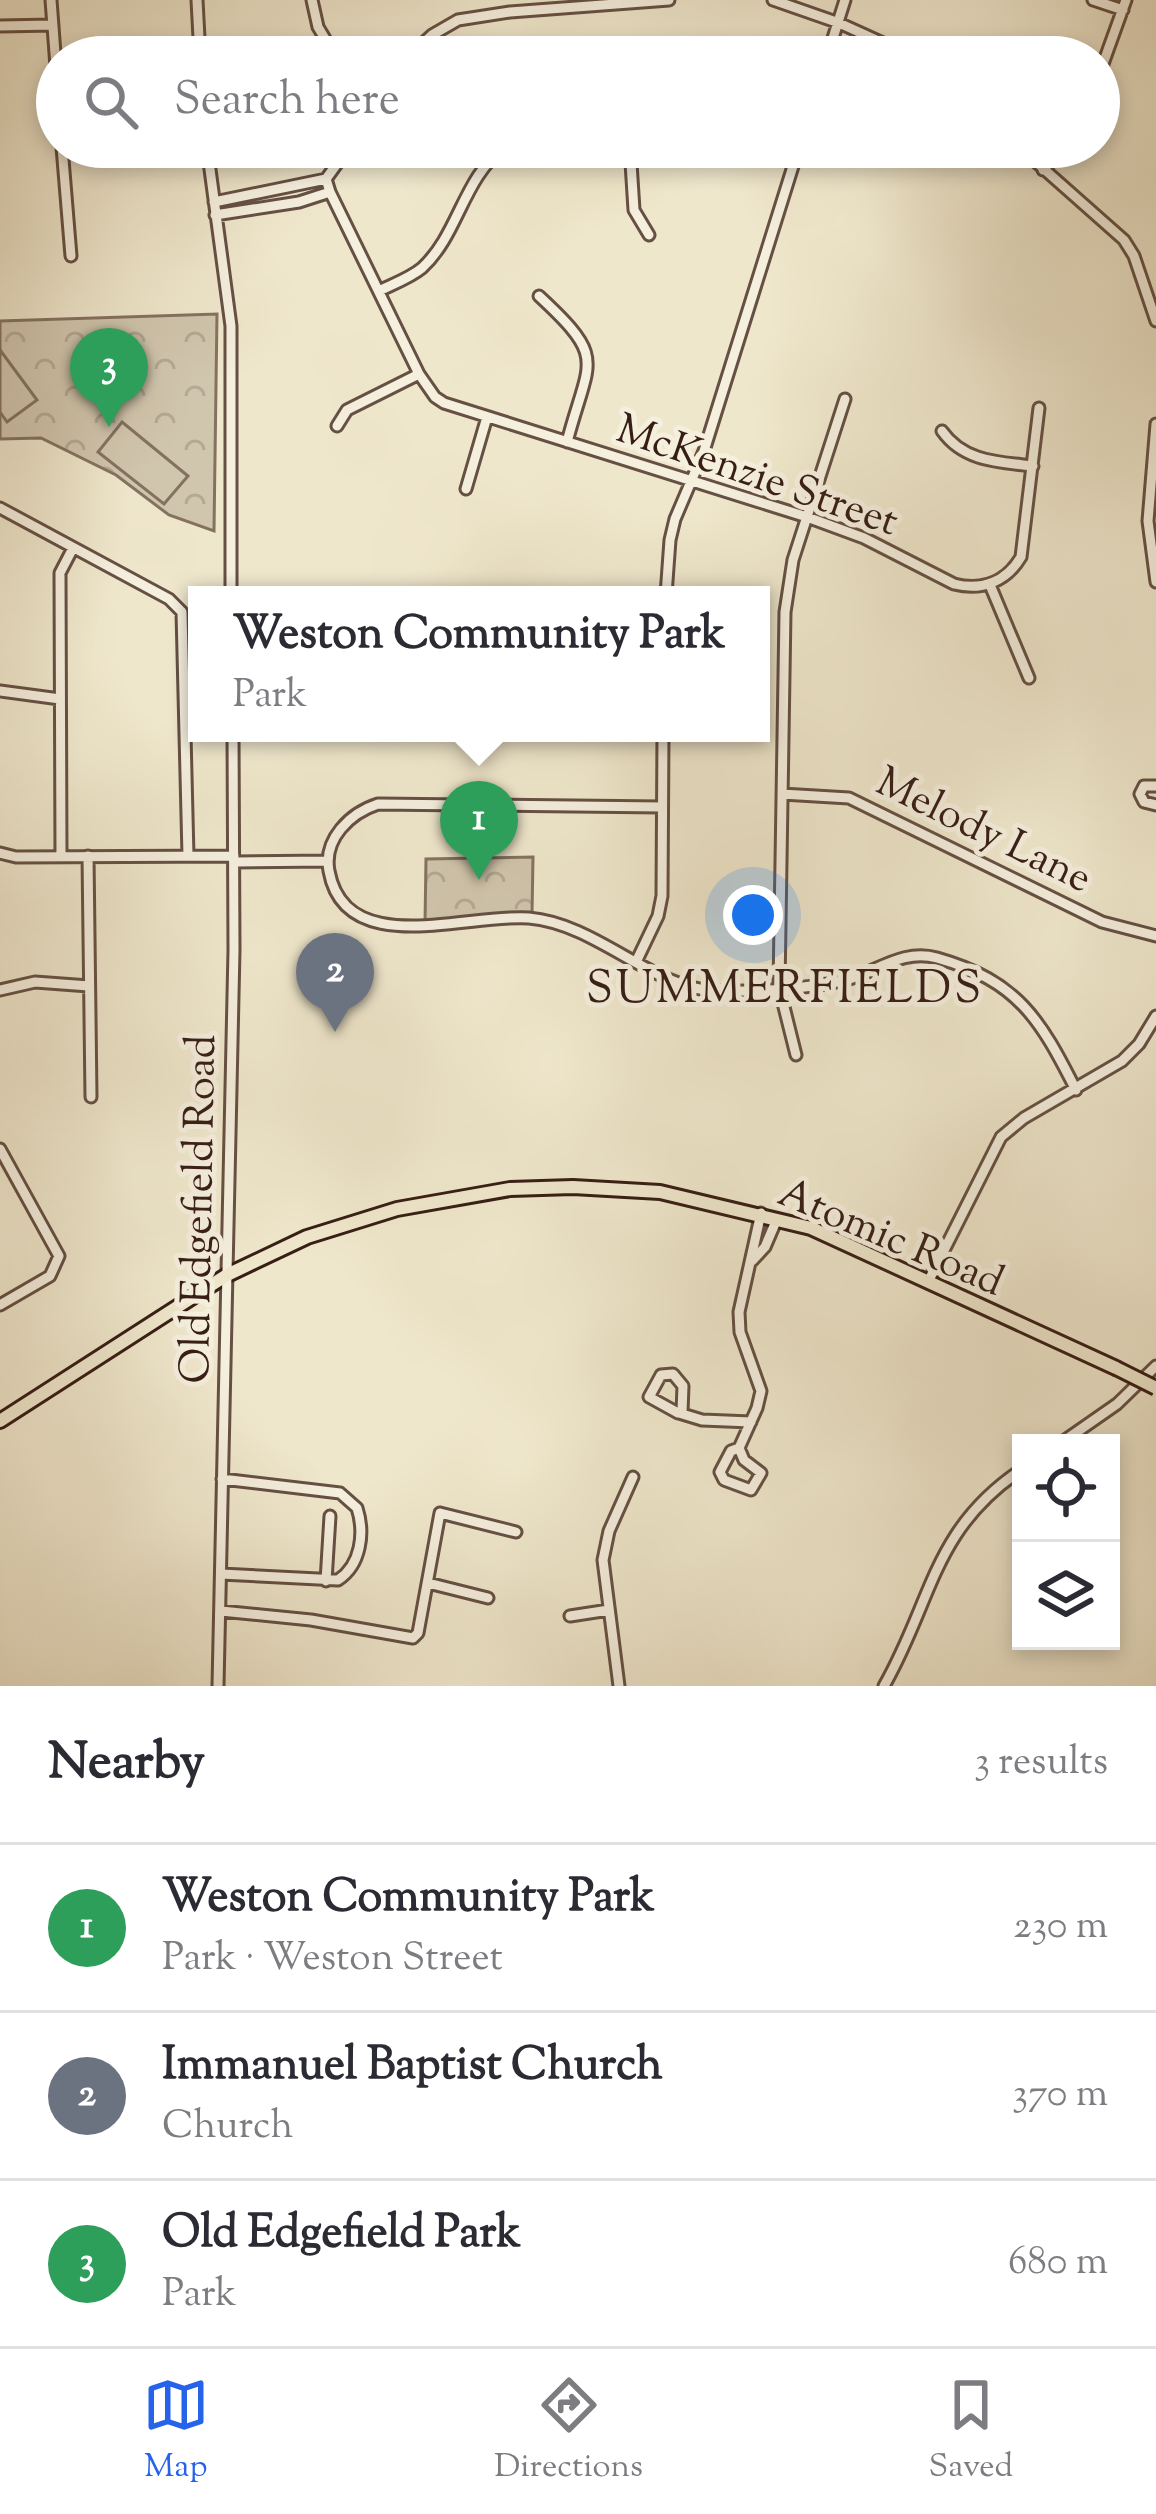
<!DOCTYPE html>
<meta charset="utf-8">
<style>
:root{--surface:#fff;--page:#f7f7f7;--text:#2b2b33;--muted:#7c7c81;--line:#e1e1e2;--accent:#2563eb}
body{margin:0;font-family:"Sorts Mill Goudy",serif;background:var(--page);color:var(--text)}
.controls{position:absolute;right:36px;bottom:36px;display:grid;overflow:hidden;border-radius:0px;box-shadow:0 6px 18px #0003}
.controls button{width:108px;height:108px;display:grid;place-items:center;padding:0;border:0;border-bottom:3px solid var(--line);background:var(--surface);color:var(--text);font:60px sans-serif}
.you{position:absolute;left:753px;top:915px;width:42px;height:42px;margin:-30px;border:9px solid #fff;border-radius:50%;background:#1a73e8;box-shadow:0 0 0 18px #1a73e833}
.badge{display:grid;place-items:center;width:78px;height:78px;border-radius:50%;background:var(--accent);color:#fff;font-size:39px;font-weight:700}
.pin{position:absolute;translate:-50% -99px;filter:drop-shadow(0 3px 6px #0008)}
.pin::after{content:'';position:absolute;top:63px;width:42px;height:36px;background:inherit;clip-path:polygon(0 0,100% 0,50% 100%)}
.popup{position:absolute;left:188px;top:586px;width:582px;height:156px;box-sizing:border-box;display:grid;place-content:center;border-radius:0px;background:var(--surface);filter:drop-shadow(0 3px 9px #0005);font-size:39px;white-space:nowrap;color:var(--muted)}
.popup b{font-size:45px;color:var(--text)}
.popup::after{content:'';position:absolute;left:50%;top:100%;margin-left:-24px;border:24px solid transparent;border-top-color:var(--surface)}
.list{margin:0;padding:0;list-style:none}
h2{display:flex;justify-content:space-between;align-items:center;height:156px;margin:0;padding:0 48px;font-size:51px}
h2 small{font-size:39px;font-weight:400;color:var(--muted)}
.list li{display:grid;grid-template-columns:78px 1fr auto;gap:36px;align-items:center;box-sizing:border-box;height:168px;padding:0 48px;border-top:3px solid var(--line)}
.list b{display:block;font-size:45px;white-space:nowrap}
.list p{margin:0;font-size:39px;white-space:nowrap;color:var(--muted)}
.list em{font-size:39px;font-style:normal;color:var(--muted)}
.icon{flex:none;width:66px;height:66px;fill:none;stroke:currentColor;stroke-width:2;stroke-linecap:round;stroke-linejoin:round}
.map{position:relative;flex:none;width:1156px;height:1686px;overflow:hidden}
.search{position:absolute;background:var(--surface);box-shadow:0 6px 18px #0003;left:36px;right:36px;top:36px;height:132px;display:flex;align-items:center;gap:30px;box-sizing:border-box;padding:0 42px;border-radius:66px;color:var(--muted);font-size:45px}
.sheet{height:660px;background:var(--surface)}
nav{display:flex;justify-content:space-around;align-items:center;box-sizing:border-box;height:168px;border-top:3px solid var(--line);background:var(--surface);font-size:33px;color:var(--muted)}
nav a{display:grid;justify-items:center;gap:6px}
nav .on{color:var(--accent)}
.map>svg:first-child{display:block}
.park{fill:url(#park-crowns);stroke:#847261;stroke-width:3}
.pitch{fill:#d0c5ad;stroke:#847261;stroke-width:3}
.lines{fill:none;stroke-linecap:round;stroke-linejoin:round}
.minor-casing{stroke:#655043;stroke-width:15}
.major-casing{stroke:#371e15;stroke-width:18}
.minor{stroke:#f5efde;stroke-width:9}
.major{stroke:#efe7cc;stroke-width:12}
.major-bridge-casing{stroke:#371e15;stroke-width:18;stroke-linecap:butt}
.major-bridge{stroke:#efe7cc;stroke-width:12}
.labels{text-anchor:middle;stroke-width:10;stroke-linejoin:round;paint-order:stroke}
.street-label{font-size:42px;fill:#371e15;stroke:#f5efde}
.neighbourhood-label{font-size:45px;letter-spacing:3px;fill:#371e15;stroke:#f5efde}
</style>
<div class="map">
<svg width="1156" height="1686" viewBox="0 0 1156 1686">
<defs>
<pattern id="park-crowns" width="20" height="18" patternUnits="userSpaceOnUse" patternTransform="scale(3)"><rect width="20" height="18" fill="#d0c5ad"/><path d="M2 6a3 3 0 1 1 6 0M12 15a3 3 0 1 1 6 0" fill="none" stroke="#b3a994"/></pattern>
</defs>
<rect width="100%" height="100%" fill="#efe7cc"/>
<filter id="stains"><feTurbulence type="fractalNoise" baseFrequency=".00167" numOctaves="4"/><feColorMatrix values="0 0 0 0 .2 0 0 0 0 .09 0 0 0 0 .02 0 0 0 .5 -.17"/></filter>
<radialGradient id="worn" r=".72"><stop offset=".6" stop-color="#630" stop-opacity="0"/><stop offset="1" stop-color="#630" stop-opacity=".3"/></radialGradient>
<path class="park" d="M217,314L214,531L169,515L116,475L41,438L0,439V321Z
M533,857L532,915L425,924L426,859Z"/>
<path class="pitch" d="M0,350L37,400L7,422L0,412Z
M122,422L188,476L164,504L98,452Z"/>
<g class="lines">
<g class="minor-casing">
<path id="minor" d="M51,0L57,80
M197,0L200,57
M312,0L318,27L336,57
M773,0L839,23L914,57
M1093,0L1123,10
M0,26L53,25
M408,57L432,35L458,20L510,12L669,0
M827,57L845,0
M1099,75L1126,0
M62,147L71,256
M207,147L231,326V595
M349,147L326,179L330,192L419,374L435,397L444,403L807,517L864,538L954,584C982,591 1006,582 1021,557L1039,408
M630,147L634,210L649,235
M1019,147L1124,240L1134,256L1156,321
M1043,170L1065,147
M214,202L326,179
M215,215L299,202L330,192
M379,291C393,284 410,278 422,268C459,234 463,177 505,147
M539,296C608,360 589,358 567,442
M1156,424L1148,521L1156,582
M337,426L347,410L419,374
M942,431C964,462 999,462 1033,466
M466,489L487,417
M0,508L169,599L182,612L188,856
M990,585L1029,678
M666,595L670,540L675,519L704,451L799,147
M0,691L60,699
M1156,786H1144L1140,794L1144,802L1156,805
M782,794L849,798L1102,922L1156,936
M662,807L378,804C350,813 323,839 329,871C345,960 468,913 529,918C597,924 652,988 714,991C751,992 806,989 842,981C875,974 901,948 937,958C1018,981 1040,1019 1076,1090
M0,853L16,857L234,856
M61,856L60,573L73,548
M88,856L91,1097
M234,862L327,861
M637,960L658,916L662,896L663,733
M0,990L35,982L89,986
M796,1055L779,987L785,612L793,560L845,399
M0,1149L59,1256L50,1276L0,1305
M752,1261L765,1247L777,1219
M928,1282L1001,1137L1024,1118L1122,1061L1139,1044L1156,1016
M673,1374L683,1386L682,1412L678,1413L649,1397L661,1375Z
M679,1413L702,1420L751,1422
M1061,1443L1117,1404L1156,1366
M739,1448L744,1460L761,1473L751,1490L724,1480L720,1472L731,1451L739,1448L757,1408L761,1391L740,1332L739,1312L761,1213
M221,1574L338,1580C361,1565 365,1533 357,1508L340,1493L222,1479
M326,1581L330,1516
M428,1583L488,1598
M221,1611L311,1620L413,1638L418,1633L440,1513L516,1532
M570,1616L609,1610
M218,1686L234,950L233,733
M619,1686L603,1560L609,1531L633,1477
M884,1686C933,1600 932,1530 1021,1470"/>
</g>
<g class="major-casing">
<path id="major" d="M0,1421L227,1275L307,1237L397,1209L510,1189L573,1187L660,1192L811,1228L1116,1368"/>
</g>
<use href="#minor" class="minor"/>
<use href="#major" class="major"/>
<g class="major-bridge-casing">
<path id="major-bridge" d="M1116,1368L1156,1388"/>
</g>
<use href="#major-bridge" class="major-bridge"/>
</g>
<g class="labels">
<g class="street-label">
<text transform="translate(758 473) rotate(19)" y="15">McKenzie Street</text>
<text transform="translate(985 828) rotate(26)" y="15">Melody Lane</text>
<text transform="translate(196 1209) rotate(-89)" y="15">Old Edgefield Road</text>
<text transform="translate(892 1235) rotate(23)" y="15">Atomic Road</text>
</g>
<g class="neighbourhood-label">
<text x="785" y="1002">SUMMERFIELDS</text>
</g>
</g>
<rect width="100%" height="100%" filter="url(#stains)"/>
<rect width="100%" height="100%" fill="url(#worn)"/>
</svg>
<div class="controls">
<button><svg class="icon" aria-label="locate" viewBox="0 0 24 24"><circle cx="12" cy="12" r="6"/><path d="M12 2v4M12 18v4M2 12h4M18 12h4"/></svg></button>
<button><svg class="icon" aria-label="layers" viewBox="0 0 24 24"><path d="M12 4l9 5-9 5-9-5zM3 14l9 5 9-5"/></svg></button>
</div>
<div class="you"></div>
<div class="pin badge" style="left:479px;top:880px;background:#2e9e5b">1</div>
<div class="popup"><b>Weston Community Park</b>Park</div>
<div class="pin badge" style="left:335px;top:1032px;background:#6b7280">2</div>
<div class="pin badge" style="left:109px;top:427px;background:#2e9e5b">3</div>
<div class="search"><svg class="icon" aria-label="search" viewBox="0 0 24 24"><circle cx="10" cy="10" r="6"/><path d="M15 15l6 6"/></svg>Search here</div>
</div>
<section class="sheet">
<h2>Nearby<small>3 results</small></h2>
<ul class="list">
<li><span class="badge" style="background:#2e9e5b">1</span><div><b>Weston Community Park</b><p>Park · Weston Street</p></div><em>230 m</em></li>
<li><span class="badge" style="background:#6b7280">2</span><div><b>Immanuel Baptist Church</b><p>Church</p></div><em>370 m</em></li>
<li><span class="badge" style="background:#2e9e5b">3</span><div><b>Old Edgefield Park</b><p>Park</p></div><em>680 m</em></li>
</ul>
</section>
<nav>
<a class="on"><svg class="icon" aria-label="map" viewBox="0 0 24 24"><path d="M3 6l6-2 6 2 6-2v14l-6 2-6-2-6 2zM9 4v14M15 6v14"/></svg>Map</a>
<a><svg class="icon" aria-label="directions" viewBox="0 0 24 24"><path d="M12 3l9 9-9 9-9-9zM9 14v-3h6M13 9l2 2-2 2"/></svg>Directions</a>
<a><svg class="icon" aria-label="saved" viewBox="0 0 24 24"><path d="M7 4h10v16l-5-4-5 4z"/></svg>Saved</a>
</nav>
